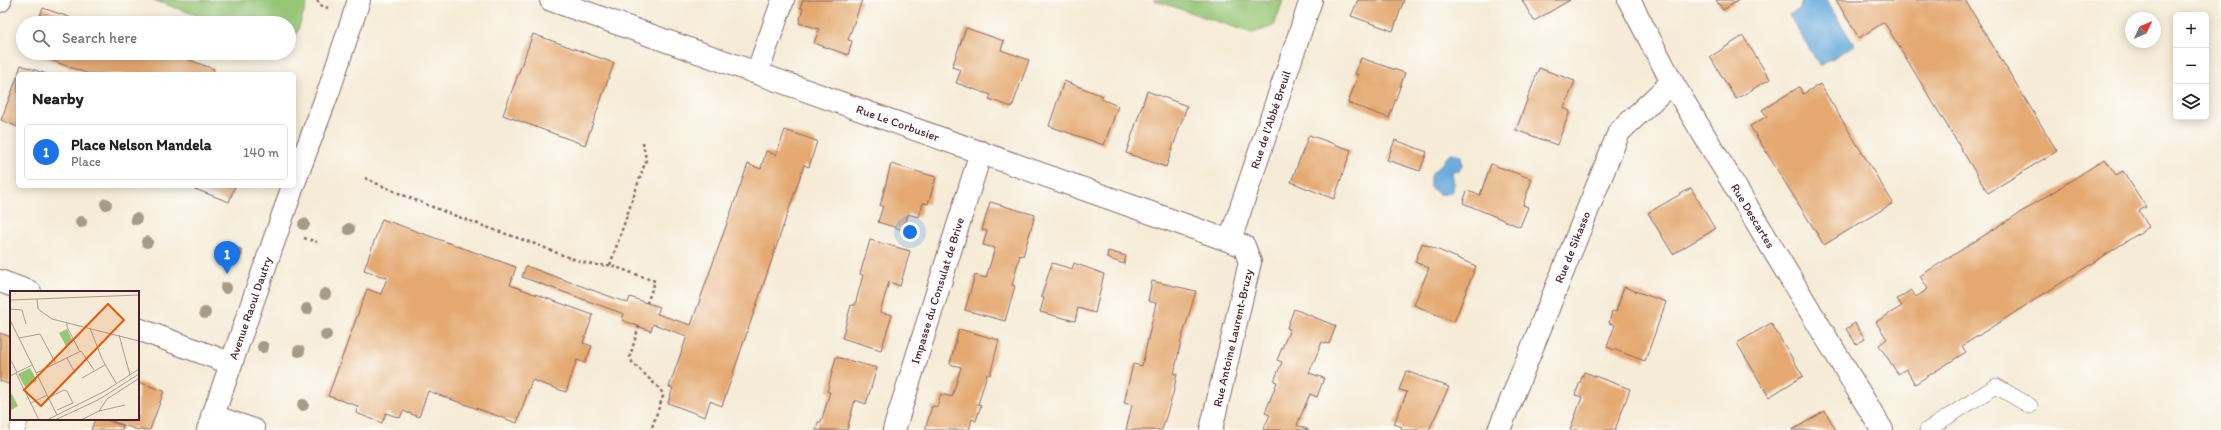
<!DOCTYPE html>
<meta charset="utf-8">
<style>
:root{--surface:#fff;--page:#f2f2f2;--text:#222;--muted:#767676;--line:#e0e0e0;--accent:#1a73e8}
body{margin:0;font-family:Itim,sans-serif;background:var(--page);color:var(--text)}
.controls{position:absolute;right:12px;top:12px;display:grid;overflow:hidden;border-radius:6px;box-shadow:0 2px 10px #0003}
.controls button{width:36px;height:36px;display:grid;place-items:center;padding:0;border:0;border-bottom:1px solid var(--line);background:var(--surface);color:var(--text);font:20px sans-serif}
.compass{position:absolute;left:2125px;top:12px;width:36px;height:36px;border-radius:50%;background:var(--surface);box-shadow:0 2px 10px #0003;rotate:46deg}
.you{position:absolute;left:910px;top:232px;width:14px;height:14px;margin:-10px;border:3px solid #fff;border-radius:50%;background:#1a73e8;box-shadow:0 0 0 6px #1a73e833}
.badge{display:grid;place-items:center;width:26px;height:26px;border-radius:50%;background:var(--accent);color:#fff;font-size:13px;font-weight:700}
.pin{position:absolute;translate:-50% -33px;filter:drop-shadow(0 1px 2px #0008)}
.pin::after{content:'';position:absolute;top:21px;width:14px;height:12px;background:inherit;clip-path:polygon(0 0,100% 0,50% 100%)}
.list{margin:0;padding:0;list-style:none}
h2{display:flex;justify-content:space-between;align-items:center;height:52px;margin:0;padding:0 16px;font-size:17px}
h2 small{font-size:13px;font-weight:400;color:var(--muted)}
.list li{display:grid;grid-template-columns:26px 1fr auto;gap:12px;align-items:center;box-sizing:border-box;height:56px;margin:0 8px 8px;padding:0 8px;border:1px solid var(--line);border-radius:6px}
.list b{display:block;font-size:15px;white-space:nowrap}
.list p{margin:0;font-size:13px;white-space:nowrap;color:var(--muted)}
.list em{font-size:13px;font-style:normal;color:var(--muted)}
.icon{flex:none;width:22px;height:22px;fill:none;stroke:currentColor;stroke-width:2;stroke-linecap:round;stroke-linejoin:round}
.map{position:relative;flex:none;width:2221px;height:430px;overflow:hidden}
.search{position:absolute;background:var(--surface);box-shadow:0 2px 10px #0003;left:16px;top:16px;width:280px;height:44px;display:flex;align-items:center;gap:10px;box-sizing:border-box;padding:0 14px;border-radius:22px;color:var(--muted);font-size:15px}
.panel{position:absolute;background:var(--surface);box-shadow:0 2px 10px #0003;left:16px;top:72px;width:280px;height:116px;border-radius:6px}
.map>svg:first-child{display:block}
.green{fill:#95c676;stroke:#707250}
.water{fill:#67aadc;stroke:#586484}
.building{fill:#e4a870}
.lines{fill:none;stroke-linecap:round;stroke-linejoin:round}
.lane-casing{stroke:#866667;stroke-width:16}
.street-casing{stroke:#866667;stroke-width:24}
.path{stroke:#866667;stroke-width:2.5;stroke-dasharray:3 3;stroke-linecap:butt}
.lane{stroke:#fff;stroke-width:15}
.street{stroke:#fff;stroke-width:22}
.tree{fill:#a59b86}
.labels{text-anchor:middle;stroke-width:3;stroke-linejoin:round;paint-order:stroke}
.street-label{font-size:12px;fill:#4a1f2b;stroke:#fdfcf7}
.inset-road{fill:none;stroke:#b19992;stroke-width:1}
.view{fill:#e8590c;fill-opacity:0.15;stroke:#e8590c;stroke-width:2}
.inset-edge{fill:none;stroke:#4a1f2b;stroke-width:2}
</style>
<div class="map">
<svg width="2221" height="430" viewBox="0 0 2221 430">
<rect width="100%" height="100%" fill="#fdfcf7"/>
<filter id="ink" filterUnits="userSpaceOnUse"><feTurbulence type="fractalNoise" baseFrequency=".025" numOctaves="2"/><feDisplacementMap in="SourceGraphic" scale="8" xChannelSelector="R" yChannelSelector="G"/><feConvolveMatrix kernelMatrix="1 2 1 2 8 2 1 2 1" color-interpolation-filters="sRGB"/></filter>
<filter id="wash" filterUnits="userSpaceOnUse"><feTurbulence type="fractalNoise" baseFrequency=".012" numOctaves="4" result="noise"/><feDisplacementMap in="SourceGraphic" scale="16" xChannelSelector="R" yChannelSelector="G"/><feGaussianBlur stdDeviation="0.9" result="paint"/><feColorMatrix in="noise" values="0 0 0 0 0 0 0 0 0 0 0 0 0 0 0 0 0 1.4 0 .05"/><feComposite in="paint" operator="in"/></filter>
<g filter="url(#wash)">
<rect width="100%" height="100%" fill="#f5ebd6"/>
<path class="green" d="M153,0H308L292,48L289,47V23H220Z
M1153,0H1283L1274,26L1252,33Z"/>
<path class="water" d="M1802,0H1826L1854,45L1820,66L1789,15L1800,9Z
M1451,153L1458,154L1461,156L1462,165L1458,170L1452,171C1453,181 1459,196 1439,194L1430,187V176Z"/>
<g id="blocks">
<path class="building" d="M803,0H862L848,40L852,41L848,55L814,43L819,29L799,23L803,8H800Z
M1358,0H1404L1393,31L1351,16Z
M1522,0H1570L1534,21Z
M1716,0H1739L1723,10Z
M1836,0H1965L2057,151L1988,193L1884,22L1859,38Z
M43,8L85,23H37Z
M966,28L1004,41L1001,50L1029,60L1012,107L989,99L991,95L956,83L961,70L952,67Z
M533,34L614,63L585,145L503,115Z
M1743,36L1770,79L1736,99L1710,57Z
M31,53H170L214,69L212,74H89Z
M1361,58L1405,73L1389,118L1348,103L1358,75L1355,74Z
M21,65L46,74H18Z
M1539,68L1575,81L1564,108L1570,111L1557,145L1516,130Z
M18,75V127L1,120Z
M1064,81L1103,96L1101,99L1118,106L1104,145L1049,126Z
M1820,84L1893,203L1824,245L1750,126L1767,116L1762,110L1799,87L1803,94Z
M1147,91L1187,106L1166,167L1126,153Z
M785,130L817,141L809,167L804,165L722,406L710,401L705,417L668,403L673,388L669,387L687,336L653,324L651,331L622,320L624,314L522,277L526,266L628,303L630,297L647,303L660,307L657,314L691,325L748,164L761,169L766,151L776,155Z
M1309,135L1351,150L1334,199L1291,182Z
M1395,140L1427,152L1420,171L1387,160Z
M2105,159L2116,175L2123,171L2146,207L2139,211L2149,227L1962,346L1966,352L1915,384L1906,369L1898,374L1879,345L1887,339L1876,322L1902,306L1897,299L1911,290L1916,297L1928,289L1920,276Z
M891,164L936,177L928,204L923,203L919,217L908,214L903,230L878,222L883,206H880Z
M1491,164L1532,179L1523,205L1528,207L1520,227L1463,203L1467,191L1480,195Z
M187,186H235L229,202Z
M1691,188L1715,229L1673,254L1648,213Z
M990,202L1035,215L1023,256L1020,255L1012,285L1015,286L1005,321L965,310L975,275L986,278L995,248L983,245L987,231L982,230Z
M382,219L516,267L510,285L593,315L583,343L592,346L585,363L577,360L566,392L532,380L517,423L428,391L419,417L403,411L400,418L386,413L382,423L356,413L358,406L328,396L367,289L381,294L387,278L364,270Z
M870,240L910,251L900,286L889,282L880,312L892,315L881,350L842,338L851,305H855L863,275L860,274Z
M1422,243L1476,266L1454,322L1414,305L1429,268L1415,262Z
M1108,251L1126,256L1124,264L1107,258Z
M1052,263L1072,269L1074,263L1104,274L1095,313L1078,308L1075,321L1040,312L1044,298L1041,297Z
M1152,281L1196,291L1181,341L1174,374H1177L1173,394L1162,430H1126L1132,405L1124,403L1133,364L1142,366L1156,303L1148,301Z
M1624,287L1666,302L1645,361L1607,347L1615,325L1609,323L1612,311L1616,312Z
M1294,309L1336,326L1329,344L1322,342L1309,373L1324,378L1317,397L1310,394L1297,425L1309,430H1263L1270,415L1265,413L1277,382L1274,381L1282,362L1277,360L1290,329L1287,328Z
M1771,323L1803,376L1769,397L1737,343Z
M1855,323L1865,339L1856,344L1846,329Z
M959,329L999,340L990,375L987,374L978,404L981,405L976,421L972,419L969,430H925L932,406L937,407L941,394L952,397L961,367L950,364Z
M0,333L11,337V385L0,381Z
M836,357L877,368L866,404L855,400L847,430H816L818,422H821L830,392H827Z
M1406,371L1449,387L1429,430H1401L1402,427L1394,424L1407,392L1399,390Z
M1584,372L1630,389L1615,430H1570L1582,397L1575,395Z
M138,382L164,391L150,430H138L107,419H138Z
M1825,411L1836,430H1792Z
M95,419H103L123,426L122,430H91Z"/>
</g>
</g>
<g filter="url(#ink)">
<use href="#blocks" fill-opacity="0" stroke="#866667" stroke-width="1"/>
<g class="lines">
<g class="lane-casing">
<path id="lane" d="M17,430L21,419
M1927,430L1996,386L2030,406"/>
</g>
<g class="street-casing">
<g id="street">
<path id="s1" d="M551,0L1244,246L1250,262L1211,430"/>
<path id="s2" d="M1629,0L1672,82L1882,430"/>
<path d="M0,1V0"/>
<path d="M757,73L783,0"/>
<path d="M294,183L329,90L359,0"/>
<path id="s3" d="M1230,240L1311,0"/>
<path d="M0,281L30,292"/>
<path d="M138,329L230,363"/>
<path d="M212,416L254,430"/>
<path id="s4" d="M208,430L293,186"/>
<path id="s5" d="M894,430L981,152"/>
<path id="s6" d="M1499,430L1619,132L1672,82"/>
</g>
</g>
<path class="path" d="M317,0L320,5L328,8
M643,142L646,160L610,265L655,281L647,303
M365,178C420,204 477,224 535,244C556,252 588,268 610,265
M304,238L317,242
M639,326L630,356L632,362L661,390L663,396L651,430"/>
<use href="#lane" class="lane"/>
<use href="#street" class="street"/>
</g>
<g class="tree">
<circle cx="106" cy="204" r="6"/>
<circle cx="136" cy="219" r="6"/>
<circle cx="81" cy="222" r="6"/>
<circle cx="304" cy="224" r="6"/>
<circle cx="349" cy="229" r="6"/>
<circle cx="147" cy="242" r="6"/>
<circle cx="237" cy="253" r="6"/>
<circle cx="226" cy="288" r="6"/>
<circle cx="325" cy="294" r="6"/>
<circle cx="307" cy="309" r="6"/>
<circle cx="205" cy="313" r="6"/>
<circle cx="326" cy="335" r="6"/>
<circle cx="263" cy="347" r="6"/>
<circle cx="299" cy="351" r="6"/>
<circle cx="303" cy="405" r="6"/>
</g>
</g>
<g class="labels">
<g class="street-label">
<text dy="4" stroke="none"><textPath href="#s3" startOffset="127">Rue de l'Abbé Breuil</textPath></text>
<text dy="4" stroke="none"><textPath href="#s1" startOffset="368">Rue Le Corbusier</textPath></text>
<text dy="4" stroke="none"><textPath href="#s2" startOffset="249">Rue Descartes</textPath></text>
<text dy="4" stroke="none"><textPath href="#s6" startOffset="197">Rue de Sikasso</textPath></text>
<text dy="4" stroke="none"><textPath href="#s5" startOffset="146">Impasse du Consulat de Brive</textPath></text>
<text dy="4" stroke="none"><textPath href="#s4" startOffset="129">Avenue Raoul Dautry</textPath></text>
<text transform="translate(1233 338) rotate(-77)" y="4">Rue Antoine Laurent-Bruzy</text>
</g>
</g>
<g transform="translate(10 291)">
<rect width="129" height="129" fill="#f5ebd6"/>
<path d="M57,38L63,51L56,55L49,42ZM20,77L27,90L15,96L8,83ZM2,103L8,115L1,119L0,104Z" fill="#95c676"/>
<path class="inset-road" d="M27,8L28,18L42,28L129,50M0,9L129,4M0,18L12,19L16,33M0,29L47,124M57,32V36L70,61M80,37L92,68L106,92M109,44L120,84M9,47L30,43L46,73M57,67L65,82M0,68L7,81M6,82L29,129M26,82L71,60L84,79M0,85L22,74M72,87L95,74M38,107L54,99L57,100L63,112L47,119M21,112L37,104M89,120L97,108L128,88M37,129L95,100L129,78M45,129L88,109L129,83M71,129L89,120L115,114"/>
<path class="view" d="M98,13L114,29L31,115L14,99Z"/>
<rect width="129" height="129" class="inset-edge"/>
</g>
</svg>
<div class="controls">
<button>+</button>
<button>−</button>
<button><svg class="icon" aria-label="layers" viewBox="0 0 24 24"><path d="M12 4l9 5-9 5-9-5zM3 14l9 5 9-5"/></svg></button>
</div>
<svg class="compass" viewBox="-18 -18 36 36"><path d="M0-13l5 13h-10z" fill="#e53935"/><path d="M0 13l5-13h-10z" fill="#767676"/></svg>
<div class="you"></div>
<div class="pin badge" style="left:227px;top:274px">1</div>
<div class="search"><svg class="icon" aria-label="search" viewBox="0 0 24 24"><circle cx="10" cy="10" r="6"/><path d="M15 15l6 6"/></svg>Search here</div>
<section class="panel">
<h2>Nearby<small></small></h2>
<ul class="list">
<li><span class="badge">1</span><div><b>Place Nelson Mandela</b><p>Place</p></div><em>140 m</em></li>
</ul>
</section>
</div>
